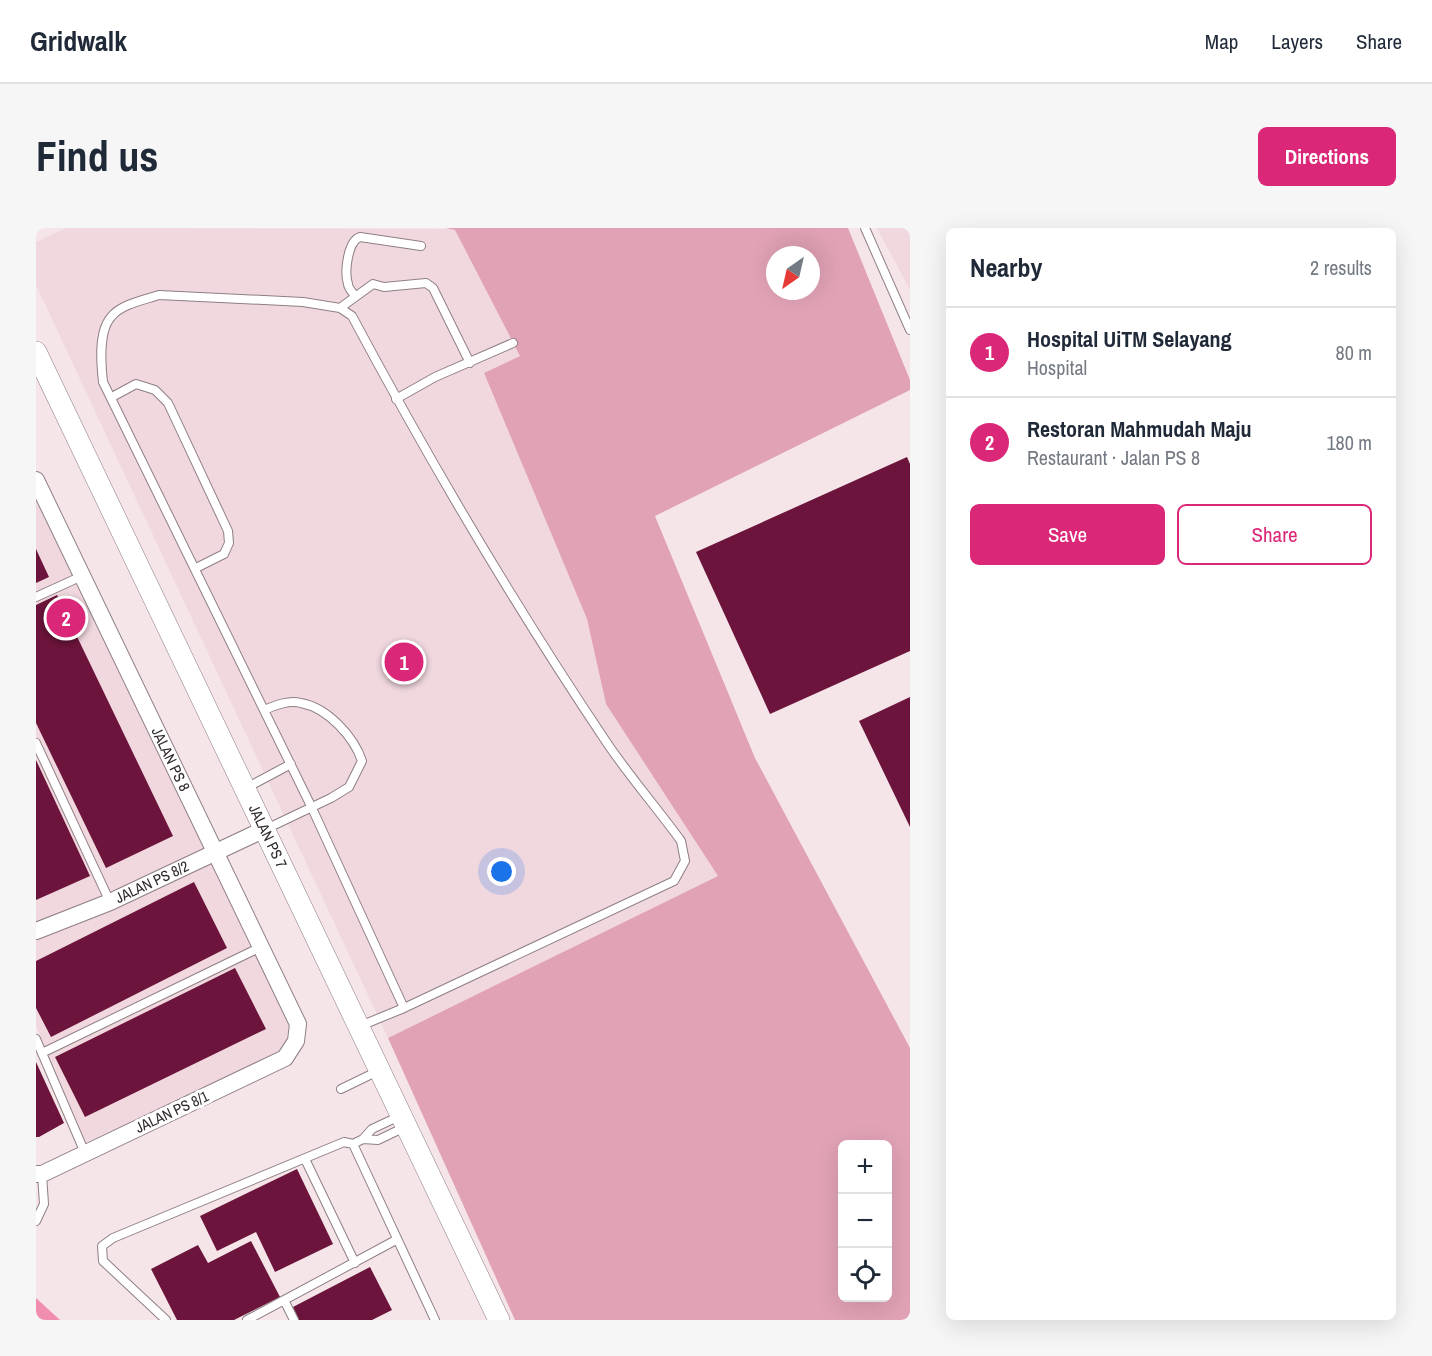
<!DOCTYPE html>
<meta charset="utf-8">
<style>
:root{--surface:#fff;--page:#f6f6f7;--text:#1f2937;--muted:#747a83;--line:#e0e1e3;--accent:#db2777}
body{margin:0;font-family:"Archivo Narrow",sans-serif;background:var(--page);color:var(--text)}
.controls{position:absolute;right:18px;bottom:18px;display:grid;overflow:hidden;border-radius:9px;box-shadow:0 6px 24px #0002}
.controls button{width:54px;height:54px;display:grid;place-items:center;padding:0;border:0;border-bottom:2px solid var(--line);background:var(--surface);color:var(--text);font:30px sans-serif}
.compass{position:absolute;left:730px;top:18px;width:54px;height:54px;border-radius:50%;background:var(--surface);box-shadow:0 6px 24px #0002;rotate:214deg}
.you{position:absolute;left:466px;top:644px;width:21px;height:21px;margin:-15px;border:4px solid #fff;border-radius:50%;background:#1a73e8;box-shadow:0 0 0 9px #1a73e833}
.badge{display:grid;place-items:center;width:39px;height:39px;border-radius:50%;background:var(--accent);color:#fff;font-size:20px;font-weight:700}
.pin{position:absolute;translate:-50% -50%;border:3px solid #fff;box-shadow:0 2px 6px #0006}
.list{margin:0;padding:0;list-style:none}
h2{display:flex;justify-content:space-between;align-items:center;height:78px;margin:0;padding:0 24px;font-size:26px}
h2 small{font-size:20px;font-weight:400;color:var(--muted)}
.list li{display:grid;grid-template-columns:39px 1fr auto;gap:18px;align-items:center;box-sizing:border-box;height:90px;padding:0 24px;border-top:2px solid var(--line)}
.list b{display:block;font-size:22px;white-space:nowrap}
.list p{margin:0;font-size:20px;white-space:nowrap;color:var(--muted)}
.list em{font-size:20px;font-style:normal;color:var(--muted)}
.actions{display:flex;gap:12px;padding:18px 24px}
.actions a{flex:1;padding:14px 0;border:2px solid var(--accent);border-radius:9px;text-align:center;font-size:21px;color:var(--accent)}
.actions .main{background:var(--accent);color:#fff}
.icon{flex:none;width:33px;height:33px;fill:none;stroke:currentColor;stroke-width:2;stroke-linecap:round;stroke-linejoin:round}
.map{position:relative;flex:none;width:874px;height:1092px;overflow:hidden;border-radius:9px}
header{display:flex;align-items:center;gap:36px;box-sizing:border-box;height:84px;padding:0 30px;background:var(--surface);border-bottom:2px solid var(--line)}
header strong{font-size:28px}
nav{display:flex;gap:33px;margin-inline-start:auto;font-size:21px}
.intro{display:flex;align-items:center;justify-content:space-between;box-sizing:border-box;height:144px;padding:0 36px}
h1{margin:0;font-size:42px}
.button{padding:15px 27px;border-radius:9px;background:var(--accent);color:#fff;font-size:21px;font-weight:700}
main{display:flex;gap:36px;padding:0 36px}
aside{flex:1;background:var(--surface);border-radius:9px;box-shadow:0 6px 24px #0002}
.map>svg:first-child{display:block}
.built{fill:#f1d8df}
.green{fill:#e1a2b5;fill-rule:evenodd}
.water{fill:#f18eaf}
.building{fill:#6c143b}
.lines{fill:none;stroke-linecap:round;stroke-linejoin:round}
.service-casing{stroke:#8e7f83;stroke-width:10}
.minor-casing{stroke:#8e7f83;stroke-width:18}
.tertiary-casing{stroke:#8e7f83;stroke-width:22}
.service{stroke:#fff;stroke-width:8}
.minor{stroke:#fff;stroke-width:16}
.tertiary{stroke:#fff;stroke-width:21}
.labels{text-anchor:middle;stroke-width:6;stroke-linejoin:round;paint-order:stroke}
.street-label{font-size:15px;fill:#302a2c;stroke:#fff}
</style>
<header>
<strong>Gridwalk</strong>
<nav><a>Map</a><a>Layers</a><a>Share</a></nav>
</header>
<div class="intro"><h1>Find us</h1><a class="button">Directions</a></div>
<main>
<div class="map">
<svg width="874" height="1092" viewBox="0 0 874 1092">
<rect width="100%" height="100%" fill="#f5e5e9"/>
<path class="built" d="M30,0L419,1L484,128L448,145L551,391L570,476L682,648L352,810L0,57V14Z
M841,0H874V62Z
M0,269L254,797L252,811L243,827L50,914L0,798Z"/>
<path class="green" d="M410,0H812L874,152V162L619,288L719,530L874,820V1092H479L352,810L682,648L570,476L551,391L448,145L484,128L419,2ZM739,27H775V63H739ZM806,916H852V1070H806Z"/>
<path class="water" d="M0,1070L24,1092H0Z"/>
<path class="building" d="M871,229L874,236V423L734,486L660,324Z
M0,321L13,349L0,355Z
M21,367L137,608L70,640L0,495V377Z
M874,469V599L823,493Z
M0,532L54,648L0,672Z
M158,654L191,720L15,809L0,780V733Z
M199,740L230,801L49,889L19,829Z
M0,834L28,895L3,909H0Z
M261,941L297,1016L239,1044L220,1004L181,1023L164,988Z
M215,1013L244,1069L198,1092H141L115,1041L162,1017L172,1035Z
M334,1039L356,1082L336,1092H263L257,1079Z"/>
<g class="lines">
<g class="service-casing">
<path id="service" d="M829,0L874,102
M123,67L267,74L304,80L316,88C394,234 479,378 571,515C594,549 621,580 645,613L649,633L638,653L368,780L275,578L67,154C65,136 62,104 75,89C85,76 108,72 123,67Z
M319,68C317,65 312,60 312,56C308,43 312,13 324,9L385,18
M304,80L337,56L348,59L390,55L397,60L434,135
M76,169L100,156L119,162L132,175L192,303L193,315L188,326L160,340
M360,171L399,149L477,115
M0,369L46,348
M228,482C240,477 253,472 265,475C292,480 318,509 326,533L313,559L295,570L230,601
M0,515L74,674
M210,560L255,536
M324,798L368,780
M0,811L49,925
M6,825L225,719
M305,861L342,843
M327,911L342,912L369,899
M317,916L399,1092
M269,931L319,1035
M0,993L8,976L6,946
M248,1072L258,1092
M130,1092L67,1033L66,1018L77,1010L308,914L317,916L327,911L336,901L366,887
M211,1092L360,1012"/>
</g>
<g class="minor-casing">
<g id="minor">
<path id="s1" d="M0,252L262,796L260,813L249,830L6,946H0"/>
<path id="s2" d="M0,703L74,674L229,601"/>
</g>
</g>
<g class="tertiary-casing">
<g id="tertiary">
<path id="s3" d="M0,124L463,1092"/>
</g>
</g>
<use href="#service" class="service"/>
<use href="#minor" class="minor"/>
<use href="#tertiary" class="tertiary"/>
</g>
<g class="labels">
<g class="street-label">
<text dy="5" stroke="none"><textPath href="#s1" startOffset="310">JALAN PS 8</textPath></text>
<text dy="5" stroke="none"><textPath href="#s3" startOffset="537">JALAN PS 7</textPath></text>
<text dy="5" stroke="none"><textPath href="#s2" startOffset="126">JALAN PS 8/2</textPath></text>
<text transform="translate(136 884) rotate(-25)" y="5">JALAN PS 8/1</text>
</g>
</g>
</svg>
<div class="controls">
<button>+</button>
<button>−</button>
<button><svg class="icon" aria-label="locate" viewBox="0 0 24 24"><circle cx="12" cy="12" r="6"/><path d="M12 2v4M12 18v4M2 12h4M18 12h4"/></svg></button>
</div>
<svg class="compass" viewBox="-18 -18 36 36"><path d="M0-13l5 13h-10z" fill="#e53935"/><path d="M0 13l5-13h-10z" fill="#747a83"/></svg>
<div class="you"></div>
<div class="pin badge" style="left:368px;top:434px">1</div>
<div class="pin badge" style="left:30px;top:390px">2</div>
</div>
<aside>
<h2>Nearby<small>2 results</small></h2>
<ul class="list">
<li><span class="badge">1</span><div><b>Hospital UiTM Selayang</b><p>Hospital</p></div><em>80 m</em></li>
<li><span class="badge">2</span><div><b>Restoran Mahmudah Maju</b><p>Restaurant · Jalan PS 8</p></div><em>180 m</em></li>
</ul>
<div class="actions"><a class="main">Save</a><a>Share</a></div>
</aside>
</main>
